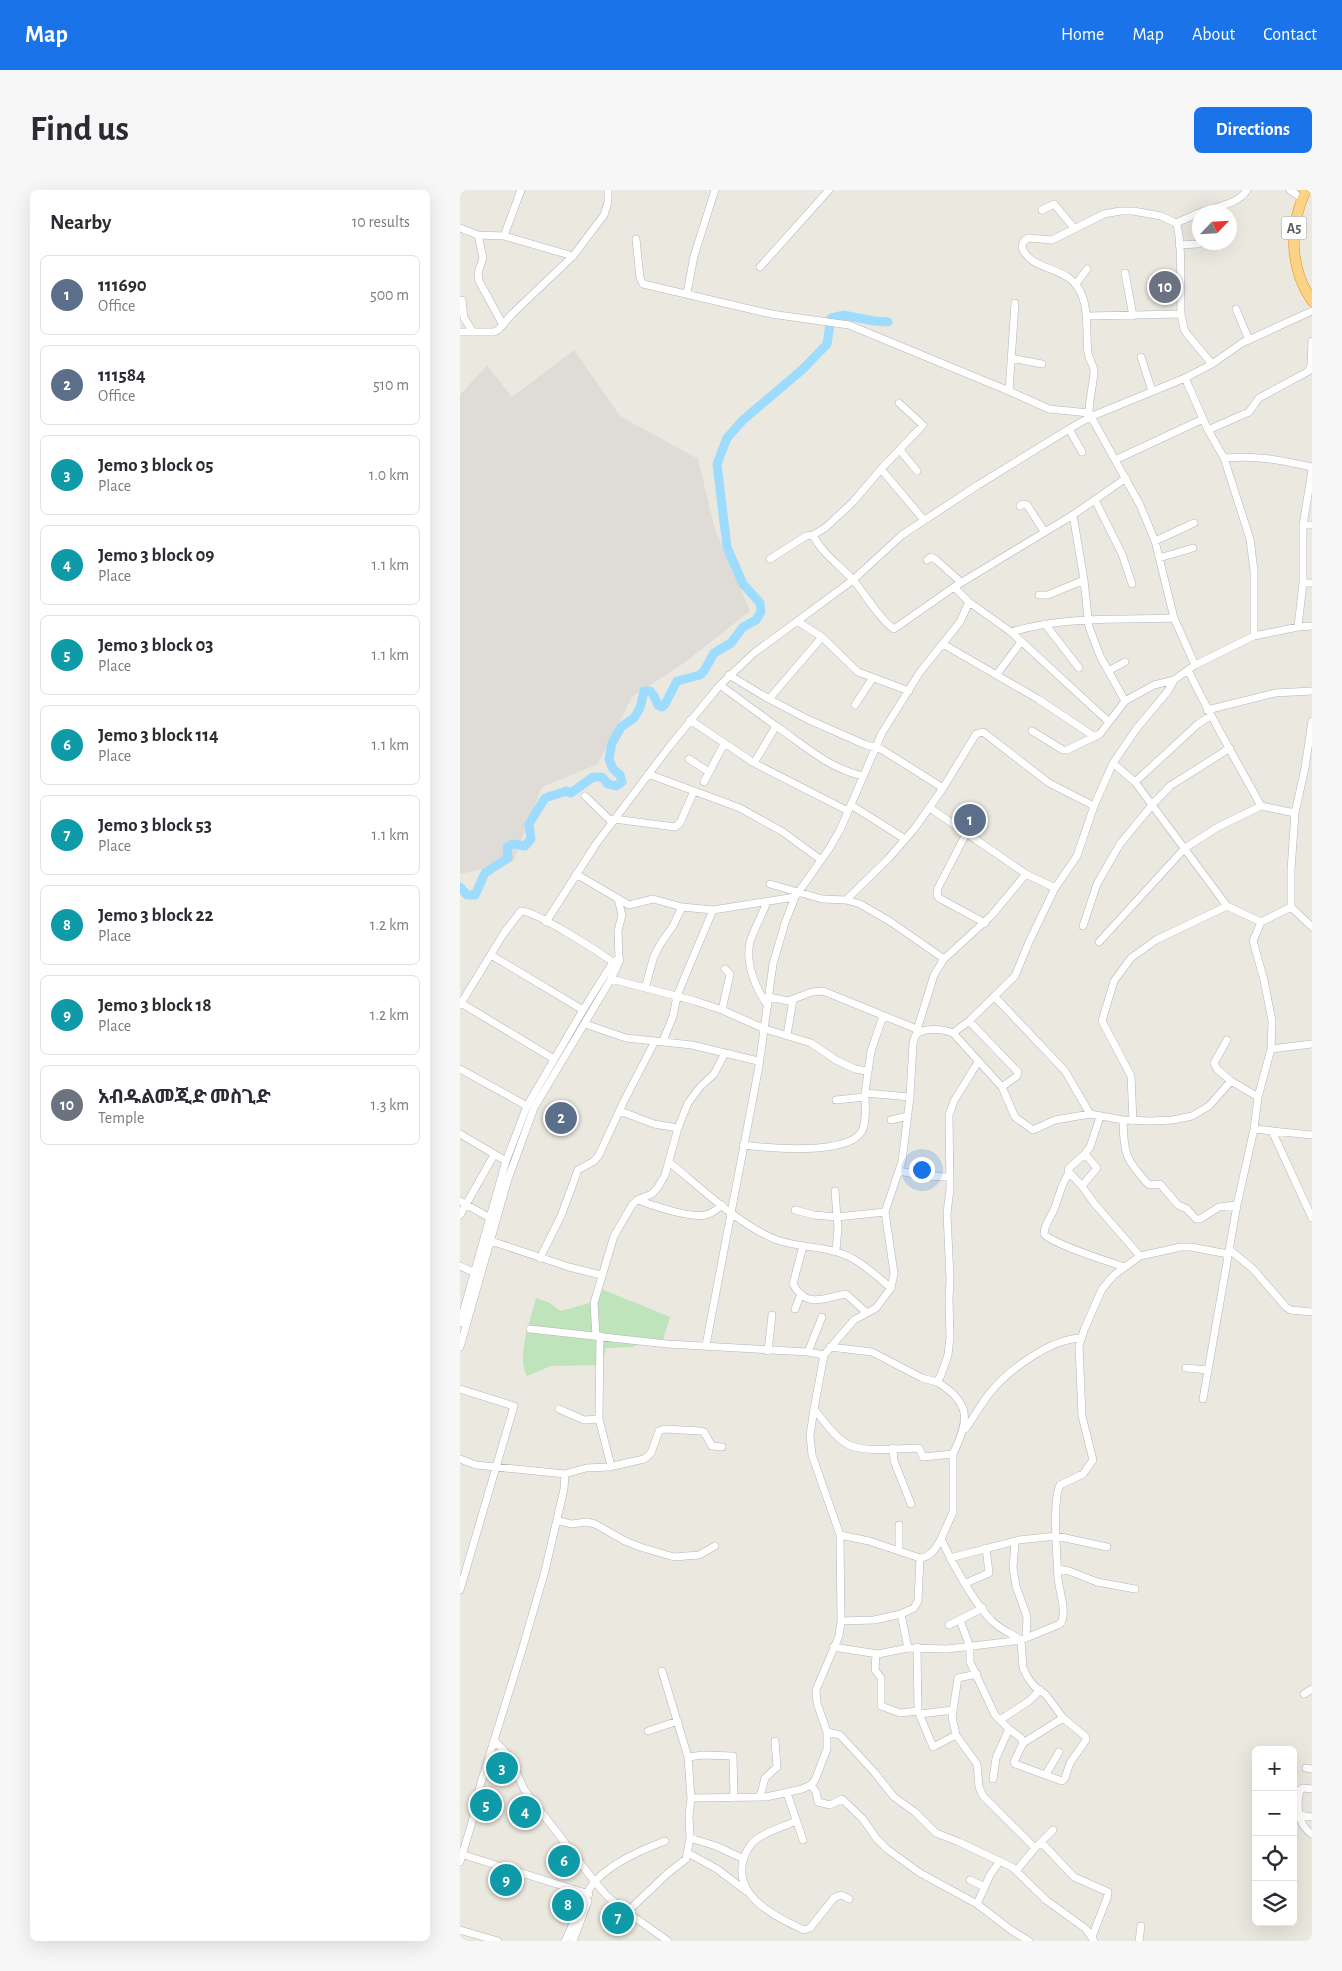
<!DOCTYPE html>
<meta charset="utf-8">
<style>
:root{--surface:#fff;--page:#f7f7f7;--text:#2b2b33;--muted:#7c7c81;--line:#e1e1e2;--accent:#1a73e8}
body{margin:0;font-family:"Alegreya Sans","Noto Sans Ethiopic",sans-serif;background:var(--page);color:var(--text)}
.controls{position:absolute;right:15px;bottom:15px;display:grid;overflow:hidden;border-radius:8px;box-shadow:0 5px 20px #0002}
.controls button{width:45px;height:45px;display:grid;place-items:center;padding:0;border:0;border-bottom:1px solid var(--line);background:var(--surface);color:var(--text);font:25px sans-serif}
.compass{position:absolute;left:732px;top:15px;width:45px;height:45px;border-radius:50%;background:var(--surface);box-shadow:0 5px 20px #0002;rotate:65deg}
.you{position:absolute;left:461px;top:979px;width:18px;height:18px;margin:-12px;border:4px solid #fff;border-radius:50%;background:#1a73e8;box-shadow:0 0 0 8px #1a73e833}
.badge{display:grid;place-items:center;width:32px;height:32px;border-radius:50%;background:var(--accent);color:#fff;font-size:16px;font-weight:700}
.pin{position:absolute;translate:-50% -50%;border:2px solid #fff;box-shadow:0 1px 5px #0006}
.list{margin:0;padding:0;list-style:none}
h2{display:flex;justify-content:space-between;align-items:center;height:65px;margin:0;padding:0 20px;font-size:21px}
h2 small{font-size:16px;font-weight:400;color:var(--muted)}
.list li{display:grid;grid-template-columns:32px 1fr auto;gap:15px;align-items:center;box-sizing:border-box;height:80px;margin:0 10px 10px;padding:0 10px;border:1px solid var(--line);border-radius:8px}
.list b{display:block;font-size:19px;white-space:nowrap}
.list p{margin:0;font-size:16px;white-space:nowrap;color:var(--muted)}
.list em{font-size:16px;font-style:normal;color:var(--muted)}
.icon{flex:none;width:28px;height:28px;fill:none;stroke:currentColor;stroke-width:2;stroke-linecap:round;stroke-linejoin:round}
.map{position:relative;flex:none;width:852px;height:1751px;overflow:hidden;border-radius:8px}
header{display:flex;align-items:center;gap:30px;box-sizing:border-box;height:70px;padding:0 25px;background:var(--accent);color:#fff}
header strong{font-size:24px}
nav{display:flex;gap:28px;margin-inline-start:auto;font-size:18px}
.intro{display:flex;align-items:center;justify-content:space-between;box-sizing:border-box;height:120px;padding:0 30px}
h1{margin:0;font-size:35px}
.button{padding:12px 22px;border-radius:8px;background:var(--accent);color:#fff;font-size:18px;font-weight:700}
main{display:flex;gap:30px;padding:0 30px}
aside{flex:1;background:var(--surface);border-radius:8px;box-shadow:0 5px 20px #0002}
.map>svg:first-child{display:block}
.industrial{fill:#dfdbd7}
.green{fill:#bfe3bb}
.lines{fill:none;stroke-linecap:round;stroke-linejoin:round}
.river{stroke:#9ddcfe;stroke-width:9}
.minor-casing{stroke:#b2b6ba;stroke-width:8}
.highway-casing{stroke:#e78c03;stroke-width:11}
.minor{stroke:#fff;stroke-width:7}
.highway{stroke:#fbd387;stroke-width:10}
.labels{text-anchor:middle;stroke-width:4;stroke-linejoin:round;paint-order:stroke}
.shield{fill:#fff;stroke:#8a8e90;stroke-width:1}
.shield-label{font-size:14px;font-weight:bold;fill:#585d60}
</style>
<header>
<strong>Map</strong>
<nav><a>Home</a><a>Map</a><a>About</a><a>Contact</a></nav>
</header>
<div class="intro"><h1>Find us</h1><a class="button">Directions</a></div>
<main>
<aside>
<h2>Nearby<small>10 results</small></h2>
<ul class="list">
<li><span class="badge" style="background:#5c6f8a">1</span><div><b>111690</b><p>Office</p></div><em>500 m</em></li>
<li><span class="badge" style="background:#5c6f8a">2</span><div><b>111584</b><p>Office</p></div><em>510 m</em></li>
<li><span class="badge" style="background:#0f9aa8">3</span><div><b>Jemo 3 block 05</b><p>Place</p></div><em>1.0 km</em></li>
<li><span class="badge" style="background:#0f9aa8">4</span><div><b>Jemo 3 block 09</b><p>Place</p></div><em>1.1 km</em></li>
<li><span class="badge" style="background:#0f9aa8">5</span><div><b>Jemo 3 block 03</b><p>Place</p></div><em>1.1 km</em></li>
<li><span class="badge" style="background:#0f9aa8">6</span><div><b>Jemo 3 block 114</b><p>Place</p></div><em>1.1 km</em></li>
<li><span class="badge" style="background:#0f9aa8">7</span><div><b>Jemo 3 block 53</b><p>Place</p></div><em>1.1 km</em></li>
<li><span class="badge" style="background:#0f9aa8">8</span><div><b>Jemo 3 block 22</b><p>Place</p></div><em>1.2 km</em></li>
<li><span class="badge" style="background:#0f9aa8">9</span><div><b>Jemo 3 block 18</b><p>Place</p></div><em>1.2 km</em></li>
<li><span class="badge" style="background:#6b7280">10</span><div><b>አብዱልመጂድ መስጊድ</b><p>Temple</p></div><em>1.3 km</em></li>
</ul>
</aside>
<div class="map">
<svg width="852" height="1751" viewBox="0 0 852 1751">
<rect width="100%" height="100%" fill="#ebe8df"/>
<path class="industrial" d="M114,160L160,226L238,269L255,340L290,421L224,473L172,507L138,574L82,597L53,672L0,684V205L27,175L52,207Z"/>
<path class="green" d="M139,1098L210,1127L203,1150L187,1151L173,1157L146,1158L142,1175L91,1176L67,1186C56,1167 71,1129 76,1108L88,1112L101,1121L129,1113Z"/>
<g class="lines">
<path class="river" d="M0,697L7,705H15L25,683L48,668L47,657L53,654L65,656L71,649L69,634L85,608L106,601L111,603L133,587H142L148,594L156,596L162,592L160,585L153,579L149,569L152,553L161,537L174,528L180,518L184,501H190L194,506L198,515L202,517L205,514L217,491L240,485L244,481L254,463L271,453L283,437L296,430L301,422L300,413L283,394L267,357L257,274L267,248L283,230L343,179L367,154L371,128L383,125L414,131L428,132"/>
<g class="minor-casing">
<path id="minor" d="M830,0L842,9
M582,20L594,14L614,38
M741,22C755,17 779,14 787,0
M716,33L739,23
M0,38L18,45L44,46L113,66
M18,45L23,68L18,83L19,91L43,135
M44,46L61,0
M176,49L180,88L183,94L311,124L389,135L549,201L589,219L629,223
M719,55L738,54
M300,77L369,0
M665,83L673,126
M616,94L627,79
M227,103L234,66L255,0
M2,110L4,128L13,142
M776,119L789,150
M721,124L724,139L727,144L752,174
M627,126L721,124C720,104 723,47 716,33L701,26L673,21H660L644,24L592,50L568,48L563,52L562,58C570,77 594,77 609,88C632,105 625,139 628,163C629,170 634,175 634,182C633,196 629,209 629,223L680,315L695,351L714,428L735,475
M0,142H34L39,139L52,124L113,66L144,25L148,12V0
M681,167L692,201
M551,168L582,174
M725,188L748,240L764,268L790,349L794,381V446
M549,201L555,113
M439,213L463,235L421,279L464,330
M609,239L622,262
M748,240L789,222L799,208L849,181L851,175L852,151
M440,260L457,281
M764,268C797,265 820,270 852,277
M655,270L743,229
M635,310L662,364L672,394
M560,316L563,314L567,315L584,341
M613,325L624,390L629,437L640,466L665,511
M843,335H852
M353,345C362,364 381,376 394,391C405,404 421,431 434,439L494,397L613,325L666,288
M695,351L734,333
M699,368L733,358
M310,369L346,346L353,345L365,338L393,312L421,279
M467,370L471,367L475,369L501,392
M843,393H852
M494,397L509,412L551,442L649,532
M579,405H588L624,390
M337,431L362,447L398,482L449,501
M585,434L619,478
M838,437L843,393V335L852,280
M551,442C604,426 660,430 714,428
M483,454L578,509L635,547
M728,480C750,526 776,570 801,616
M648,481L665,472
M537,484L561,452
M269,485L309,509L362,447
M260,495L316,536L294,573
M309,509L347,529L406,555L421,559L483,598L516,544L523,542L589,593L634,616
M395,515L412,489
M747,520L815,503L852,501
M230,530L294,573L388,621
M852,531L845,578L835,623L831,680V717L852,737
M316,536C345,556 368,578 403,586
M572,541L603,560H607L640,544L665,511L694,495L714,490L735,475L794,446L838,437L852,436
M229,569L249,582
M653,573L675,592L767,716L801,732L831,717
M188,584L280,618L323,642L361,670
M244,592L264,554
M675,592L738,534L750,526
M125,606L152,632
M391,615L445,649
M470,618L566,684L595,698
M154,629L215,637L220,633L234,601
M507,642L478,698L477,705L479,708L525,733
M116,684L169,715L193,709L222,717
M310,694L362,709L386,710L400,714L431,732L484,769
M158,709L162,725L158,741L159,769
M386,710L428,669L455,638L483,598
M307,712C302,725 294,739 290,752C285,774 296,799 308,816
M86,732L136,654L209,557L260,495L294,463L393,390L442,345L518,295L609,239L630,227L725,188L752,174L782,153L852,121
M623,736L637,694L660,654L692,615L710,596L770,558
M639,752L725,658L758,637L801,616L835,623
M31,765L123,820
M151,789L235,811L262,820L305,839L351,853L376,870L395,879L407,881
M185,798L194,766L201,753L213,736L222,717L253,720
M309,807L328,811L352,802L363,801L454,838L460,842
M535,807L605,881L630,924
M1,813L94,869
M0,815L44,743L61,721C74,720 139,762 153,772L159,769L160,770L151,789L74,918L48,989L0,1157
M262,820L270,784L265,779
M423,826L411,861L405,903L450,907
M509,831L558,882L557,886L542,897
M125,834L166,848L232,855L265,863
M457,840L474,785L484,769L531,726L566,684
M493,843L542,897L555,927L573,940L595,930L630,924L663,930L691,931L713,930L732,926L749,916L771,891L798,907
M327,845L333,810
M767,850L754,873L757,879L771,891
M203,851L213,826L217,806L226,784L253,720L335,707
M811,859L852,854
M0,879L67,916
M376,910L405,907
M160,921L194,934L218,938
M640,927L630,957L625,964L609,978L608,981L622,996L634,1013L680,1066
M431,930L448,926
M663,930C664,964 665,969 689,995L700,994L718,1015L727,1019L736,1029H740L759,1017L777,1015
M673,931L671,886L642,831L654,791L671,768L696,750L767,716
M794,939L852,945
M812,941L852,1028
M0,944L46,971
M283,955C308,958 388,966 402,941C407,931 405,915 405,903
M209,972C240,997 280,1036 317,1050C337,1057 358,1056 377,1062C398,1068 414,1084 431,1098
M439,981L464,986L489,987
M609,983C601,994 600,1004 595,1017C592,1026 584,1034 584,1044C594,1055 648,1071 664,1077
M622,996L637,978L625,964
M178,1010C193,1016 230,1028 245,1025C252,1024 257,1019 262,1015
M0,1011L30,1028
M335,1020L354,1025L377,1027L375,1001
M0,1025L34,965
M31,1051L109,1077L141,1085
M343,1056L333,1094C346,1119 364,1108 386,1104L407,1123
M770,1060L793,1079L826,1117L831,1120L852,1122
M376,1061L378,1037L377,1027L425,1022
M80,1068L101,1026L118,980L134,971L139,965L163,913L195,851
M0,1076L15,1083
M335,1119L341,1104
M0,1133L46,971L67,916L123,820L153,772
M70,1139L207,1154L348,1162L364,1165L394,1130L416,1118L431,1098L434,1083L425,1022L442,971L450,907L453,853C454,850 454,847 456,845C463,837 484,839 493,843L509,831L555,786L569,752L595,698L617,666L634,616L653,573L677,538L708,501L714,490
M136,1146L134,1113L154,1046L172,1015L177,1010L192,1004L198,997L205,985L218,938L228,913L240,897L254,884L265,863L298,871
M140,1146L139,1229L151,1276
M246,1155L299,876L313,774L325,733L335,707L369,659L380,640L422,543L460,482L500,432L509,412
M370,1157L412,1162L462,1188L477,1192L481,1185L488,1165L490,1147L489,1109L490,1089L487,1023L490,999L489,925L494,911L518,872
M308,1161L312,1125
M348,1162L362,1127
M364,1165L354,1219C364,1231 375,1248 389,1255C406,1263 440,1258 459,1258L463,1267L493,1264C509,1230 512,1213 477,1192
M726,1178L748,1180
M0,1199L54,1216L0,1400
M743,1209L777,1015L794,939L798,907L811,859L812,831L804,790L793,751L801,732
M99,1219L124,1230L139,1229
M505,1239C514,1228 520,1215 529,1204C548,1180 590,1149 621,1148
M433,1258L434,1271L451,1314
M493,1264V1322L481,1349C492,1373 513,1411 531,1430C539,1439 551,1443 561,1450
M0,1269L16,1275L105,1284L126,1278L149,1277L184,1269L191,1263L199,1241L204,1239L241,1241L244,1242L252,1256L262,1257
M97,1330L111,1334L127,1332L135,1334L165,1351L180,1357L214,1367L239,1365L255,1356
M380,1345L409,1351L460,1368C471,1367 476,1358 481,1349
M555,1352L553,1378L556,1396L567,1427L566,1447
M439,1360V1335
M460,1368L458,1411L454,1418L441,1424L448,1458L487,1459L546,1452L561,1450L600,1434C608,1424 599,1401 598,1388C597,1369 592,1309 600,1295L623,1284L633,1270L622,1226L619,1156L624,1140L642,1099L654,1085L680,1066L721,1057H731L768,1064
M490,1368L559,1350L596,1346L647,1357
M598,1379L609,1381L637,1392L675,1399
M506,1393L529,1383L526,1358
M500,1430L510,1457V1472L535,1525L549,1539L561,1548L563,1553
M381,1431L414,1430L441,1424
M489,1435L523,1418
M561,1450L563,1478L568,1488L574,1496L586,1505L603,1528L626,1547V1550L610,1573L605,1588L602,1591L555,1574L554,1572L563,1553L603,1528
M373,1457L418,1464L448,1458
M457,1457L458,1521L473,1557L496,1545L492,1527L498,1488L517,1484
M416,1464L415,1480L421,1488V1516L440,1523L458,1521
M844,1504L852,1499
M460,1524L493,1520
M540,1530L569,1511L580,1500
M188,1541L218,1531
M367,1542L380,1545L415,1583L434,1607L455,1622L476,1643L499,1652L552,1677L586,1710L626,1739L634,1751
M496,1545L517,1574L519,1597L523,1606L575,1658
M34,1550L49,1566L64,1599L72,1610L135,1692L147,1706L167,1722L208,1751
M228,1567L243,1565L273,1566L274,1608
M846,1578L852,1579
M586,1584L599,1562
M533,1589L536,1568L549,1539
M351,1595L356,1602L358,1612L370,1615L382,1609L403,1629L416,1648L427,1659L460,1683L517,1714L551,1740L569,1751
M852,1599L843,1598L840,1600C836,1615 838,1636 852,1644
M327,1603L343,1650
M300,1607L305,1588L317,1577L315,1551
M231,1608L306,1607L342,1599L351,1595L355,1590L367,1559V1542L357,1513L356,1500L379,1446L381,1431L380,1345L352,1265L350,1245L354,1219
M840,1625L852,1627
M336,1631C323,1637 305,1642 294,1651C289,1656 285,1664 283,1671C274,1707 317,1728 344,1740L350,1738L374,1708C380,1704 383,1705 389,1709
M230,1648L256,1656L284,1669
M581,1652L614,1687L648,1702L647,1708L632,1747
M228,1663L257,1679L286,1701
M4,1665L129,1704
M0,1672L12,1632L20,1596L62,1460L85,1381L104,1299L105,1284
M556,1681L575,1658L593,1640
M510,1690L525,1697
M517,1714L530,1685L540,1671
M167,1722L208,1683L226,1669L230,1648L229,1626L231,1608L228,1567L202,1481
M0,1740L38,1751
M105,1751C114,1733 121,1712 132,1695C148,1674 181,1660 205,1651
M113,1751L128,1711
M679,1751L681,1736"/>
</g>
<g class="highway-casing">
<path id="highway" d="M846,0C829,36 829,77 852,111"/>
</g>
<use href="#minor" class="minor"/>
<use href="#highway" class="highway"/>
</g>
<g class="labels">
<rect class="shield" x="821.5" y="26.5" width="25" height="23" rx="4"/>
<g class="shield-label">
<text x="834" y="43">A5</text>
</g>
</g>
</svg>
<div class="controls">
<button>+</button>
<button>−</button>
<button><svg class="icon" aria-label="locate" viewBox="0 0 24 24"><circle cx="12" cy="12" r="6"/><path d="M12 2v4M12 18v4M2 12h4M18 12h4"/></svg></button>
<button><svg class="icon" aria-label="layers" viewBox="0 0 24 24"><path d="M12 4l9 5-9 5-9-5zM3 14l9 5 9-5"/></svg></button>
</div>
<svg class="compass" viewBox="-18 -18 36 36"><path d="M0-13l5 13h-10z" fill="#e53935"/><path d="M0 13l5-13h-10z" fill="#7c7c81"/></svg>
<div class="you"></div>
<div class="pin badge" style="left:510px;top:630px;background:#5c6f8a">1</div>
<div class="pin badge" style="left:101px;top:928px;background:#5c6f8a">2</div>
<div class="pin badge" style="left:42px;top:1578px;background:#0f9aa8">3</div>
<div class="pin badge" style="left:65px;top:1622px;background:#0f9aa8">4</div>
<div class="pin badge" style="left:26px;top:1615px;background:#0f9aa8">5</div>
<div class="pin badge" style="left:104px;top:1671px;background:#0f9aa8">6</div>
<div class="pin badge" style="left:158px;top:1728px;background:#0f9aa8">7</div>
<div class="pin badge" style="left:108px;top:1715px;background:#0f9aa8">8</div>
<div class="pin badge" style="left:46px;top:1690px;background:#0f9aa8">9</div>
<div class="pin badge" style="left:705px;top:97px;background:#6b7280">10</div>
</div>
</main>
